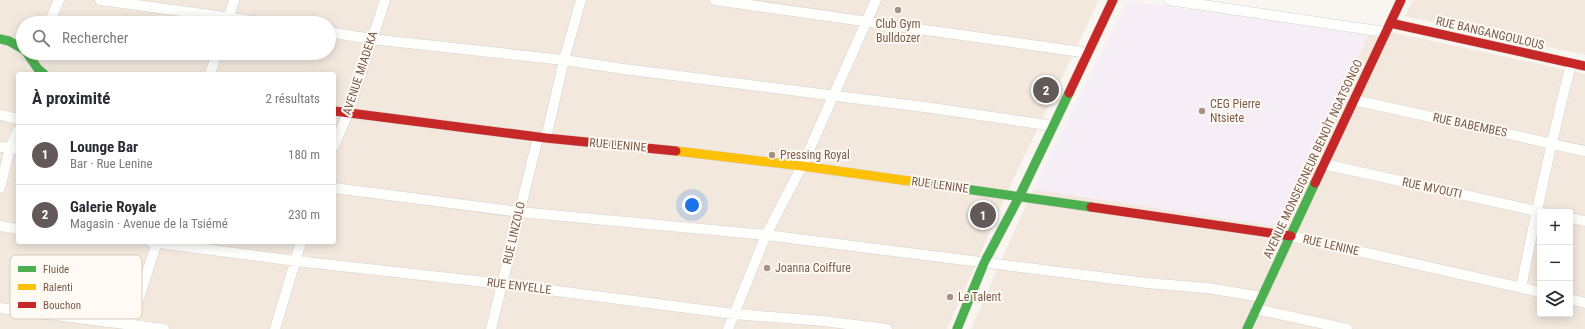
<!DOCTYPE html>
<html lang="fr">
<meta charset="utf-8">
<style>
:root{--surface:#fff;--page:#f2f2f3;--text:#2b2b33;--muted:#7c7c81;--line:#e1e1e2;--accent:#625958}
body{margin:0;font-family:"Roboto Condensed",sans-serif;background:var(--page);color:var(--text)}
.controls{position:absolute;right:12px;bottom:12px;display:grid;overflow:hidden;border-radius:4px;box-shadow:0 2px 10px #0003}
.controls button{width:36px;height:36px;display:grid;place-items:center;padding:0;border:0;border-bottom:1px solid var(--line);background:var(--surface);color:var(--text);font:20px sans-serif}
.you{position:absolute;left:692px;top:205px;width:14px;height:14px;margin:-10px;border:3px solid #fff;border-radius:50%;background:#1a73e8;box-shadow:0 0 0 6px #1a73e833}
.badge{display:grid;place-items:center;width:26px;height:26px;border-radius:50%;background:var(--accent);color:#fff;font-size:13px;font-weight:700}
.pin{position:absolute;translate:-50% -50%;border:2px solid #fff;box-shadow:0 1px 4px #0006}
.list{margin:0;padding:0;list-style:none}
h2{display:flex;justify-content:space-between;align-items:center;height:52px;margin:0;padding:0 16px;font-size:17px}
h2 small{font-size:13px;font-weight:400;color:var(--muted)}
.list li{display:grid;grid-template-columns:26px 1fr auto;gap:12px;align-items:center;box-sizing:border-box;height:60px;padding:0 16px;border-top:1px solid var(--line)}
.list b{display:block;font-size:15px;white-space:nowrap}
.list p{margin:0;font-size:13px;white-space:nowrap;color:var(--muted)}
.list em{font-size:13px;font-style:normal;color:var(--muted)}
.icon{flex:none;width:22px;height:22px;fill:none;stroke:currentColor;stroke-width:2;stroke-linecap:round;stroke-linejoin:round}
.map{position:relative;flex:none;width:1585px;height:329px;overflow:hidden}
.search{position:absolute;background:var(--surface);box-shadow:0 2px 10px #0003;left:16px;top:16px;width:320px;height:44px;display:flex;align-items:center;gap:10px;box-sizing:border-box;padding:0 14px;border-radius:22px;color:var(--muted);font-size:15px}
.panel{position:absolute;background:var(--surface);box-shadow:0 2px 10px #0003;left:16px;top:72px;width:320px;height:172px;border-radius:4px}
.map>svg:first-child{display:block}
.residential{fill:#f2e8de;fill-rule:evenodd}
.education{fill:#f6eef6}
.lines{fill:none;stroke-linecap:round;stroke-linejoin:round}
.street-casing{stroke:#d7d1cb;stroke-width:11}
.fast-casing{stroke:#d9d2cb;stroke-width:10}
.slow-casing{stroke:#d9d2cb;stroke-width:10}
.jam-casing{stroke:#d9d2cb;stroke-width:10}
.street{stroke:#fefefd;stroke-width:10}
.fast{stroke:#4caf50;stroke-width:9}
.slow{stroke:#ffc107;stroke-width:9}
.jam{stroke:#c62828;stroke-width:9}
.poi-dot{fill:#a69286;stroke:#fffaf3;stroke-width:1.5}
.labels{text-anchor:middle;stroke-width:4;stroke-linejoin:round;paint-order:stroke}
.poi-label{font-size:12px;fill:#7a5c4d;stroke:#fffaf3;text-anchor:start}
.street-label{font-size:12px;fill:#7a5c4d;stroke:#fffaf3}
.key{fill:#fffaf3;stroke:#d7cbc1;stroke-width:1}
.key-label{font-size:11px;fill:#7a5c4d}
</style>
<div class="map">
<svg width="1585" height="329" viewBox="0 0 1585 329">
<rect width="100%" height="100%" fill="#f9f5f0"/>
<path class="residential" d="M0,0H1099L1013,180L947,329H0ZM23,23H329V53H23ZM18,74H334V242H18Z
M1413,0H1585V55L1405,16Z
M1395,33L1585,74V329H971L1033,189L1279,227L1369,34ZM1540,212H1570V314H1540Z"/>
<path class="education" d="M1127,1L1369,34L1279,227L1033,189Z"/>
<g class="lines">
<g class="street-casing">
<path id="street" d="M100,0L269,23
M715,0L1088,53
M1169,0L1385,32
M49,23L59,0
M227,23L234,0
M329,32L371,39L564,60L624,69L932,108L1053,126
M210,74L217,53
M1354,100L1585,151
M0,115L18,119
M546,138L564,60L581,0
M334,146L348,113L385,0
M0,147L18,149
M1323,164L1541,212
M0,188L10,148L18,131
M334,188L519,212L766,235L1147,283L1207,288L1262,297
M1570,218L1585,221
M0,226L18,229
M1291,236L1540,292
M151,242L296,261L503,284L734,314L823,321L887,329
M1521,288C1536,213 1552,138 1571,64
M1570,299L1585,303
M0,308L164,329
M1256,309L1347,329
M129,329L157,242
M275,329L301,242
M491,329L538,137
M728,329L766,235L802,166L876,0"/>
</g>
<g class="fast-casing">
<path id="fast" d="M0,39L9,41L23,49
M27,53L38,69L44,74
M916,182L1091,207
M957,329L984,263L1019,197L1069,93
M1247,329L1315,183"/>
</g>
<g class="slow-casing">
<path id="slow" d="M676,151L802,166L916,182"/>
</g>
<g class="jam-casing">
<path id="jam" d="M1390,23L1585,66
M1069,93L1113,0
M334,111L546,138L676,151
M1315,183L1401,0
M1091,207L1291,236"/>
</g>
<use href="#street" class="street"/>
<use href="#fast" class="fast"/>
<use href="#slow" class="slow"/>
<use href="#jam" class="jam"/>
</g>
<g class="poi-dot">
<circle cx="898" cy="10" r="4"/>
<circle cx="1202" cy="111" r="4"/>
<circle cx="772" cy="155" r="4"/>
<circle cx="767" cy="268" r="4"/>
<circle cx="950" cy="297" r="4"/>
</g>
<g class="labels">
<g class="poi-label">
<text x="898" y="28" text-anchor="middle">Club Gym<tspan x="898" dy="14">Bulldozer</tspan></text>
<text x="1210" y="108">CEG Pierre<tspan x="1210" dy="14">Ntsiete</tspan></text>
<text x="780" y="159">Pressing Royal</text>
<text x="775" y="272">Joanna Coiffure</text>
<text x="958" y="301">Le Talent</text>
</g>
<g class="street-label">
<text transform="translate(1490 33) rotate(13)" y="4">RUE BANGANGOULOUS</text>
<text transform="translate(360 73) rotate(-72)" y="4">AVENUE MIADEKA</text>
<text transform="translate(1470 125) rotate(12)" y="4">RUE BABEMBES</text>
<text transform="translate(618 145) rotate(5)" y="4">RUE LENINE</text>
<text transform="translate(1313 159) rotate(-65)" y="4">AVENUE MONSEIGNEUR BENOÎT NGATSONGO</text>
<text transform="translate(940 185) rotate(8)" y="4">RUE LENINE</text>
<text transform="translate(1432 188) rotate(12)" y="4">RUE MVOUTI</text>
<text transform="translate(514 233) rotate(-77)" y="4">RUE LINZOLO</text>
<text transform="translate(1331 245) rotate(13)" y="4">RUE LENINE</text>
<text transform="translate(519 286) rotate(7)" y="4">RUE ENYELLE</text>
</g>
</g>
<rect x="10" y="255" width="132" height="64" rx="6" class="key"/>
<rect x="18" y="266" width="18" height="6" fill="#4caf50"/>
<rect x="18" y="284" width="18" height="6" fill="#ffc107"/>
<rect x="18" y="302" width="18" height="6" fill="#c62828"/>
<g class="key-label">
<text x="43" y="273">Fluide</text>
<text x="43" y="291">Ralenti</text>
<text x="43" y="309">Bouchon</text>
</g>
</svg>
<div class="controls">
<button>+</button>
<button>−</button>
<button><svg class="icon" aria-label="layers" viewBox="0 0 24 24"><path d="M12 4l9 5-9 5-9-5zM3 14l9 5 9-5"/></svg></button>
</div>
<div class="you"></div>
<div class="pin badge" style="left:983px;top:215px">1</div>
<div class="pin badge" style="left:1046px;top:90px">2</div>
<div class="search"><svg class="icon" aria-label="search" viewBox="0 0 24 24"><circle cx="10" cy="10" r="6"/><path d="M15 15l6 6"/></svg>Rechercher</div>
<section class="panel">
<h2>À proximité<small>2 résultats</small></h2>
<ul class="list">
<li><span class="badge">1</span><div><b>Lounge Bar</b><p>Bar · Rue Lenine</p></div><em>180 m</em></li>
<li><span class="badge">2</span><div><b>Galerie Royale</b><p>Magasin · Avenue de la Tsiémé</p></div><em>230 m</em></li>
</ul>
</section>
</div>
